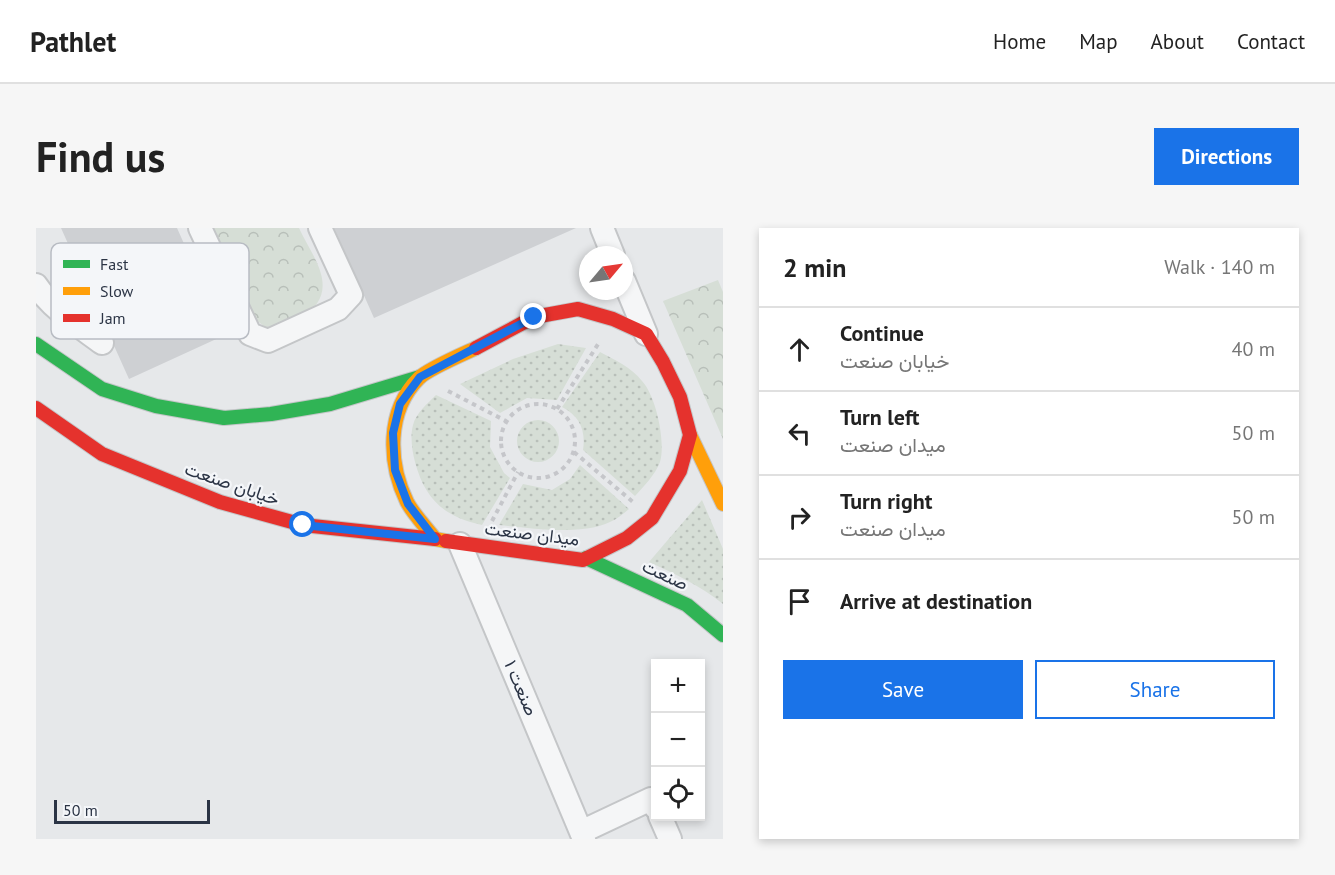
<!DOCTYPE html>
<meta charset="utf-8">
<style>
:root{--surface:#fff;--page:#f6f6f6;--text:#222;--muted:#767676;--line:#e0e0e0;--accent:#1a73e8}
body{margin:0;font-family:"PT Sans",Vazirmatn,sans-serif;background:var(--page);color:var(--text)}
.controls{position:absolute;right:18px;bottom:18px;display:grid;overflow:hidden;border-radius:0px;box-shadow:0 3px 9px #0003}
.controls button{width:54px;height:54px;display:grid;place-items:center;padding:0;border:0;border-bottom:2px solid var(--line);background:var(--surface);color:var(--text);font:30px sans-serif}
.compass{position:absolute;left:543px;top:18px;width:54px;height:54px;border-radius:50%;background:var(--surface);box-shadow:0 3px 9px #0003;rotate:61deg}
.scale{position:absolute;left:18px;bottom:15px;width:156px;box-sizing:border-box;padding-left:6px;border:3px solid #2b3445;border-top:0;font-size:16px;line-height:21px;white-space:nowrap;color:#2b3445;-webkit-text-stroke:4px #f4f6f9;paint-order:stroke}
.stop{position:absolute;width:18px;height:18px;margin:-14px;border:4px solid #1a73e8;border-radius:50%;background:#fff}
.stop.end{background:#1a73e8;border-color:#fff;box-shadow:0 2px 6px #0008}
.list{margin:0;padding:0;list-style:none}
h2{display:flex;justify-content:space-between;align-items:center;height:78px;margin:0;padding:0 24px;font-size:26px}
h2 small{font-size:20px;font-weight:400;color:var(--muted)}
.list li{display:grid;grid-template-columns:39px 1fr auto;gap:18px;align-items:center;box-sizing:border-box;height:84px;padding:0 24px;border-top:2px solid var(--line)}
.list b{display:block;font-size:22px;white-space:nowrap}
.list p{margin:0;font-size:20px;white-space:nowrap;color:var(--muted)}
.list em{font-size:20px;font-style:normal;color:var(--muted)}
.actions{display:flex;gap:12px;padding:18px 24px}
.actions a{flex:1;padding:14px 0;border:2px solid var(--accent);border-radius:0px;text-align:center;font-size:21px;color:var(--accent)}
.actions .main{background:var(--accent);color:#fff}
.icon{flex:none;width:33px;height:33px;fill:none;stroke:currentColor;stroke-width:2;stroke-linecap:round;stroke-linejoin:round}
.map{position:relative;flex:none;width:687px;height:611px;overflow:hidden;border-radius:0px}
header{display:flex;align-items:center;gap:36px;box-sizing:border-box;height:84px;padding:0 30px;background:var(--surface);border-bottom:2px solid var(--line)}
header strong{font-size:28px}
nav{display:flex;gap:33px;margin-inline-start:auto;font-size:21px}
.intro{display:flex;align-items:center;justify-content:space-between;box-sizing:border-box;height:144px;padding:0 36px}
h1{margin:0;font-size:42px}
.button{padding:15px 27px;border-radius:0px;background:var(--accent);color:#fff;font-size:21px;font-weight:700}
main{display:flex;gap:36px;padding:0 36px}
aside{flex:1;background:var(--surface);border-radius:0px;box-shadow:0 3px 9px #0003}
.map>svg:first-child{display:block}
.grass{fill:url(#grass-dots)}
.park{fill:url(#park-crowns)}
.building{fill:#ced0d3}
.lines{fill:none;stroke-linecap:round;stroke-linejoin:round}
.street-casing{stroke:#c4c6c8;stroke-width:26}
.fast-casing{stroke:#c4c6c8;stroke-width:16}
.slow-casing{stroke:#c4c6c8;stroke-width:16}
.jam-casing{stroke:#c4c6c8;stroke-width:16}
.path{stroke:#c5c6ca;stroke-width:4;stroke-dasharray:4.5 4.5;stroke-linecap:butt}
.street{stroke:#f5f6f7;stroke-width:22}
.fast{stroke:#30b455;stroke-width:14}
.slow{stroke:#ff9f0a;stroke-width:14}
.jam{stroke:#e5322d;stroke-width:14}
.route{stroke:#1a73e8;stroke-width:8}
.labels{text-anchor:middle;stroke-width:4.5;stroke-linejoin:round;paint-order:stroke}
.street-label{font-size:18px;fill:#2b3445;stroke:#f4f6f9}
.key{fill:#f4f6f9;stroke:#b8bcc3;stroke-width:1.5}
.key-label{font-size:16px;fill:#2b3445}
</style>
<header>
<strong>Pathlet</strong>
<nav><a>Home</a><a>Map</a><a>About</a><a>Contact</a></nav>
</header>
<div class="intro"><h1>Find us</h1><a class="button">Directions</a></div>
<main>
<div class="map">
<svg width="687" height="611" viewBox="0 0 687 611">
<defs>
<pattern id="grass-dots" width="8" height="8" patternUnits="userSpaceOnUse" patternTransform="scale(1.5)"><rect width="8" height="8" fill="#d6ded6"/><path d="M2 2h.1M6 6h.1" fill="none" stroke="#b8bfb9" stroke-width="1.8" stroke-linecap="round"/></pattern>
<pattern id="park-crowns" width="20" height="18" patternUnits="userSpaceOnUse" patternTransform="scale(1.5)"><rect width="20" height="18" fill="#d6ded6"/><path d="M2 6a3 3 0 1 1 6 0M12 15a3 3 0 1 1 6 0" fill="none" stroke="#b8bfb9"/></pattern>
</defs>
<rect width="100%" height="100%" fill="#e6e8ea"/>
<path class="grass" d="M522,116L550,120L521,172L491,170L464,185L424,156L477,131Z
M564,124C579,132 595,139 606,153C620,168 630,214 624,234C619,247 608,258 599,268L547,222C550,203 544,188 526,179Z
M400,167L455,193L454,219L468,245L474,250L446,297C409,289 389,272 379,234C376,223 374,208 377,197C380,185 392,175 400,167Z
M481 213a21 21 0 1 1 42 0a21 21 0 1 1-42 0Z
M544,237L593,281C587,286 581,291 574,294C546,308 493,300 463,297L487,256L516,262L534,251Z
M666,272L687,321V376C665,358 639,346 613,334Z"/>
<path class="park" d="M178,0H263C270,15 281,31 285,46C295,83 257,94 229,99L219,91Z
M682,52L687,64V211L627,73Z"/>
<path class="building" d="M25,0H141L189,107L93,151Z
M298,0H540L338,90Z"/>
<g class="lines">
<g class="street-casing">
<path id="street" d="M164,0L214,106L232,113L302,81L315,67L284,0
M566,0L577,27
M588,53L610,106
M0,57C16,81 43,98 66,115
M424,316L548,611
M624,588L634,611
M545,604L615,571L620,580"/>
</g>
<g class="fast-casing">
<path id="fast" d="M0,116L66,161L120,178L188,190L235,186L294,176L384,149
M550,330L651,377L687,407"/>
</g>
<g class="slow-casing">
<path id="slow" d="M654,207L687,276
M410,313L399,311C390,299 378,287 371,274C352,235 350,183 383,150C392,141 427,126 440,120"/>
</g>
<g class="jam-casing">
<path id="jam" d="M440,120L498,89L542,81
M0,180L66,226L184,274L267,297L399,311
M410,313L547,332L591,310L616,290L644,243L654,207L644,169L627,134L610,106L577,91L542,81"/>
</g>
<path class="path" d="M412,163L470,193
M465 213a37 37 0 1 1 74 0a37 37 0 1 1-74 0Z
M521,181L564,113
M538,224L597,274
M456,293L482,244"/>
<use href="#street" class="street"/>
<use href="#fast" class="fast"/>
<use href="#slow" class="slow"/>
<use href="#jam" class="jam"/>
</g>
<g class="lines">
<path class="route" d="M267,297L399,311L372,276L359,242L357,205L364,176L384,149L498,89"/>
</g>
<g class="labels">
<g class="street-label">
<text transform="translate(196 256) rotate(19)" y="6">خیابان صنعت</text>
<text transform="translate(496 306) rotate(7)" y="6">میدان صنعت</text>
<text transform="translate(629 347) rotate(25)" y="6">صنعت</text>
<text transform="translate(485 460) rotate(67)" y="6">صنعت ۱</text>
</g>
</g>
<rect x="15" y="15" width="198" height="96" rx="9" class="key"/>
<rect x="27" y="32" width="27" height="8" fill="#30b455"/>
<rect x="27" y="59" width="27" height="8" fill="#ff9f0a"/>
<rect x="27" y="86" width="27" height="8" fill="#e5322d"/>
<g class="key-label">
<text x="64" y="42">Fast</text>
<text x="64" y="69">Slow</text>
<text x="64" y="96">Jam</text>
</g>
</svg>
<div class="controls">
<button>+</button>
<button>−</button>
<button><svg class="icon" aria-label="locate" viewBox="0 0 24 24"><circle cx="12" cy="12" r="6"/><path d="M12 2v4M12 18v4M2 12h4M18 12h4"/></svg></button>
</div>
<svg class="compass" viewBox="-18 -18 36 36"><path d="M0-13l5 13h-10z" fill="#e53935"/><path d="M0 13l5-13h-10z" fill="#767676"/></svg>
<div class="scale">50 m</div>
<div class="stop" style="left:267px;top:297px"></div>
<div class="stop end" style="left:498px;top:89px"></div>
</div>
<aside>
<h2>2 min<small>Walk · 140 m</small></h2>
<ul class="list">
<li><svg class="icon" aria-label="ahead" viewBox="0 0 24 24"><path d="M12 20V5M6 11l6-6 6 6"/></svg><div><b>Continue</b><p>خیابان صنعت</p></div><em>40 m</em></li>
<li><svg class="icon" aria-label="left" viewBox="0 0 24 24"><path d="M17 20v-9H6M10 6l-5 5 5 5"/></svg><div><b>Turn left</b><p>میدان صنعت</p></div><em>50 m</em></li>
<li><svg class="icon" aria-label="right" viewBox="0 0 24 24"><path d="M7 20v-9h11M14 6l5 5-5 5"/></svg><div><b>Turn right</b><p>میدان صنعت</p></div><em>50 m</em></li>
<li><svg class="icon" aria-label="arrive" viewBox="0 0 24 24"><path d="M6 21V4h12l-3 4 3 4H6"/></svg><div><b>Arrive at destination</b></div></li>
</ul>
<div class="actions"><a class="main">Save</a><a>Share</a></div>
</aside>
</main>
